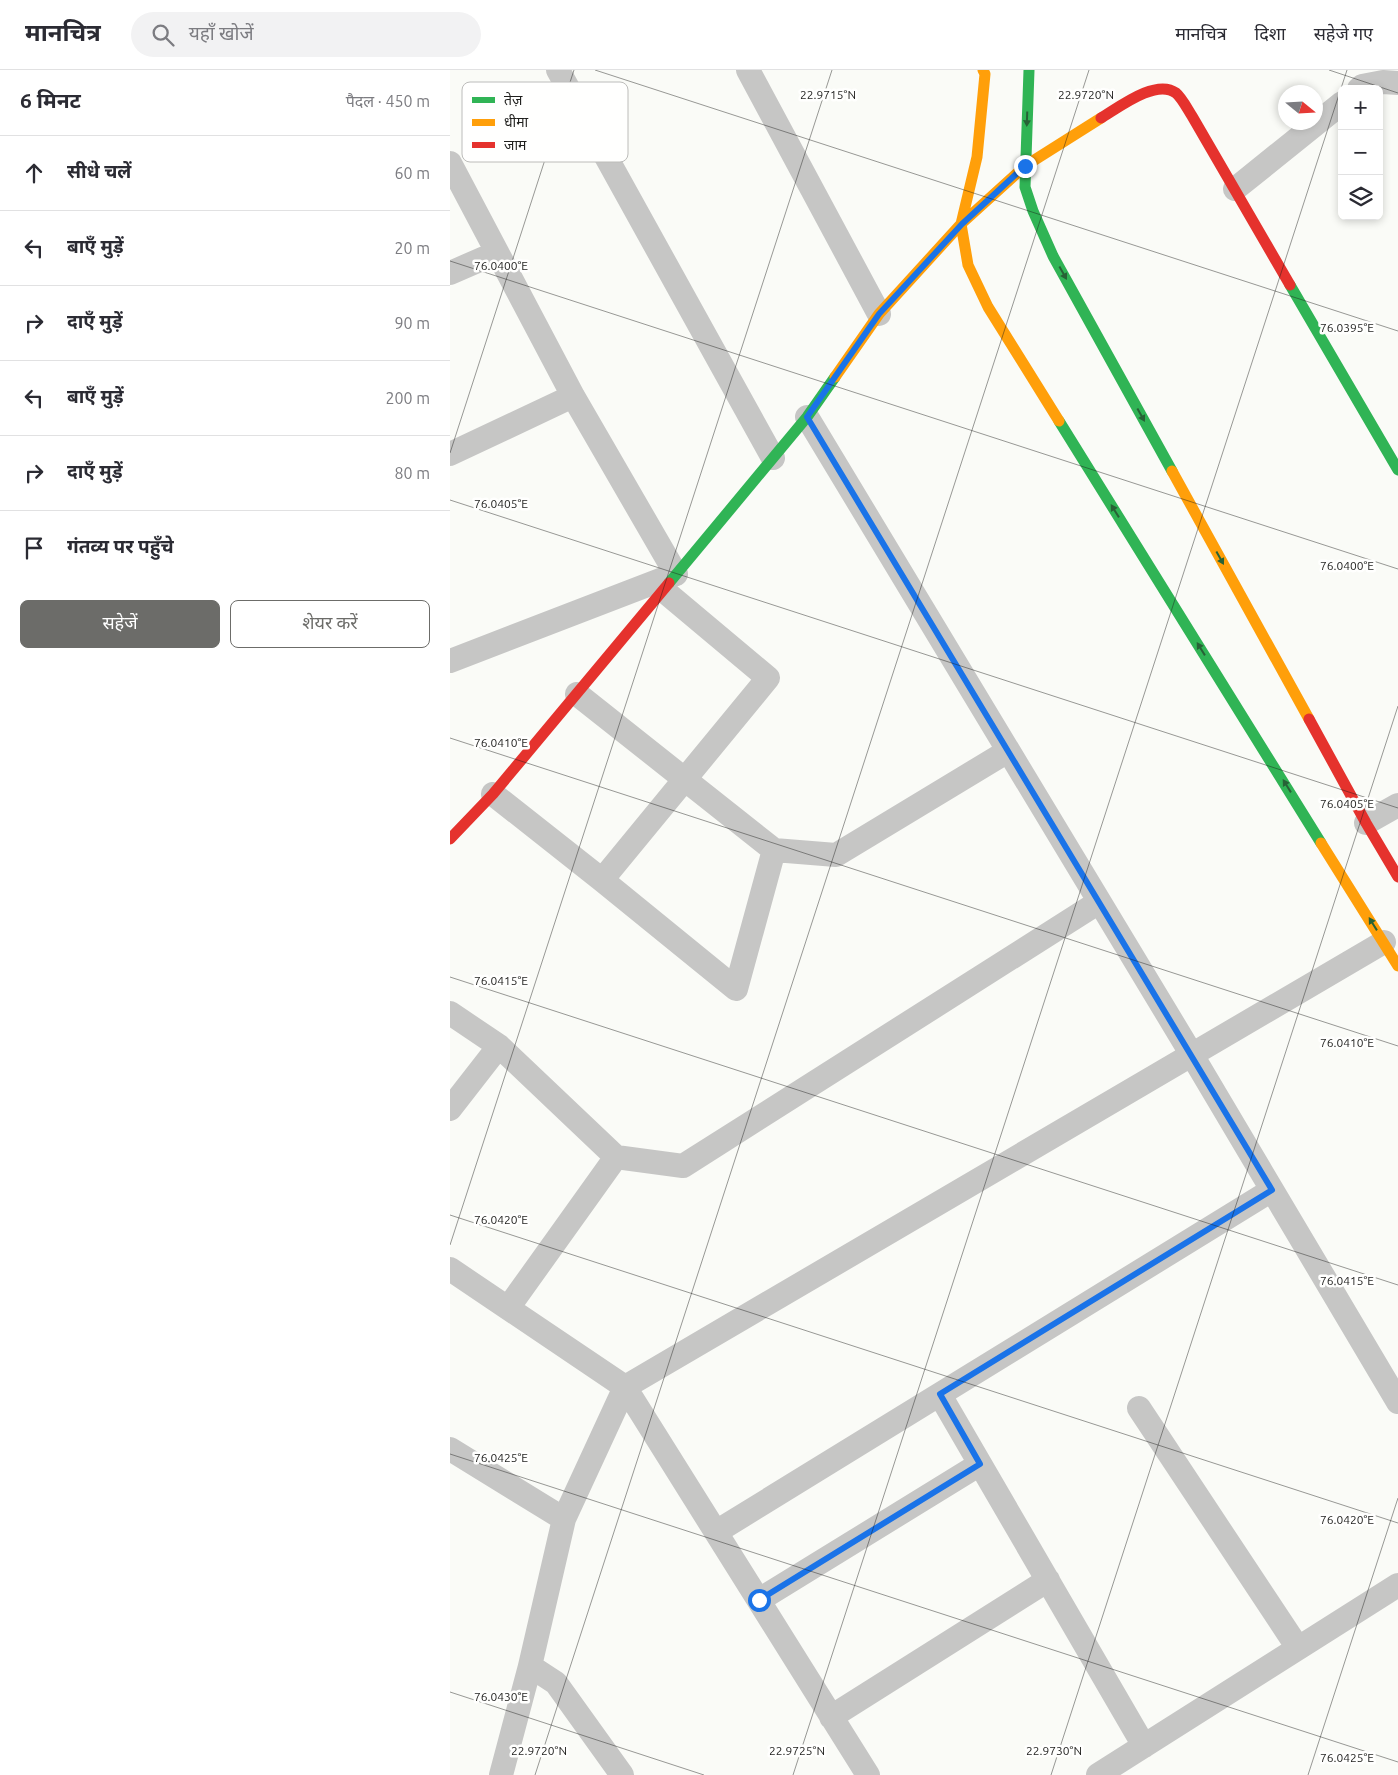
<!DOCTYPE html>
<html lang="hi">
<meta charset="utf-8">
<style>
:root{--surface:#fff;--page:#f2f2f3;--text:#2b2b33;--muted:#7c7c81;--line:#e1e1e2;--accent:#6c6c69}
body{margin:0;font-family:Ubuntu,"Noto Sans Devanagari",sans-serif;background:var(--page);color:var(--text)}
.controls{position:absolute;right:15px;top:15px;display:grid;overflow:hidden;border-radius:8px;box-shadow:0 2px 8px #0003}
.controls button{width:45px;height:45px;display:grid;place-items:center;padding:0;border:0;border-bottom:1px solid var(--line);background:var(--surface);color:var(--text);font:25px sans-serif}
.compass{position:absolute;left:828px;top:15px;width:45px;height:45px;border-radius:50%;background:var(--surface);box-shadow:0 2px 8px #0003;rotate:108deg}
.stop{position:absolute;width:15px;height:15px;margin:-11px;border:4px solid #1a73e8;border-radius:50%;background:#fff}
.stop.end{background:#1a73e8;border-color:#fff;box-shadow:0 1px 5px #0008}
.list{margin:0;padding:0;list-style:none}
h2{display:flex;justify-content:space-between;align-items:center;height:65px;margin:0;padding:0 20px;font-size:21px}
h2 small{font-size:16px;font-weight:400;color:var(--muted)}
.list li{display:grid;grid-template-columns:32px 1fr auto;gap:15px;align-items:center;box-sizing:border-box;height:75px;padding:0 20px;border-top:1px solid var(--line)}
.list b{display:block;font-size:19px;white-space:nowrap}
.list em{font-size:16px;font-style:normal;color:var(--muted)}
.actions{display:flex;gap:10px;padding:15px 20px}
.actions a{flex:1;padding:11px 0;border:1px solid var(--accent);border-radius:8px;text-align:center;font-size:18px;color:var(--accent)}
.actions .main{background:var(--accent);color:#fff}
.icon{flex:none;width:28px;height:28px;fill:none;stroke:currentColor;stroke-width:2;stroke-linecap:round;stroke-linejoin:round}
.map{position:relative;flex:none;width:948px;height:1705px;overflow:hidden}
header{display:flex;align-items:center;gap:30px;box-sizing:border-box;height:70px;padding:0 25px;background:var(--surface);border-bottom:1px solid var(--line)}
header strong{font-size:24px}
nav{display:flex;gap:28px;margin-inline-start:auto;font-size:18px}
.search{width:350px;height:45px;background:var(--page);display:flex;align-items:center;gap:12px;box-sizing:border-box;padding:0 18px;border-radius:28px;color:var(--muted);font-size:19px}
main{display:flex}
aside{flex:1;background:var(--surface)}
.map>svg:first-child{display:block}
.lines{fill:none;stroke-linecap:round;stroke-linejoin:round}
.street{stroke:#c6c6c5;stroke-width:24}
.fast{stroke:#30b455;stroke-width:11}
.slow{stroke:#ff9f0a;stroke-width:11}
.jam{stroke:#e5322d;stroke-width:11}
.oneway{fill:#276236}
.route{stroke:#1a73e8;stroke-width:6}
.ticks{fill:none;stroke:#1f1f1d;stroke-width:1;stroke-opacity:0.45}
.key{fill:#fffffe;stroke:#bcbcba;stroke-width:1}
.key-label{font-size:14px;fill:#1f1f1d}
.ticks-label{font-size:12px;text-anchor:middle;fill:#1f1f1d;stroke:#fffffe;stroke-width:5;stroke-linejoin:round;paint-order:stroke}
</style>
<header>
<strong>मानचित्र</strong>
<div class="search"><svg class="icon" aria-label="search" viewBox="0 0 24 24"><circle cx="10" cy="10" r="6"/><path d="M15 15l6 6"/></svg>यहाँ खोजें</div>
<nav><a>मानचित्र</a><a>दिशा</a><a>सहेजे गए</a></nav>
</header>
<main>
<aside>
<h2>6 मिनट<small>पैदल · 450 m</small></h2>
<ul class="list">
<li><svg class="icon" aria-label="ahead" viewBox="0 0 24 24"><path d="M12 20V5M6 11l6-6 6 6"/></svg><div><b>सीधे चलें</b></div><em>60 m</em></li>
<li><svg class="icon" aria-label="left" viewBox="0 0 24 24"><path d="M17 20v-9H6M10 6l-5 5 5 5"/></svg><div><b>बाएँ मुड़ें</b></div><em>20 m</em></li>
<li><svg class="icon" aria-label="right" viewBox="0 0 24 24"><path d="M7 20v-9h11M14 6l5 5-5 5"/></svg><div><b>दाएँ मुड़ें</b></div><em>90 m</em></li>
<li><svg class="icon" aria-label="left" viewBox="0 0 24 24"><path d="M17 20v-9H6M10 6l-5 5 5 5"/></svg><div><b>बाएँ मुड़ें</b></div><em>200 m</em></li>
<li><svg class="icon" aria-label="right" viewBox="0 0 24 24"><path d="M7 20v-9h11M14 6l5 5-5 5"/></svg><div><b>दाएँ मुड़ें</b></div><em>80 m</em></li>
<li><svg class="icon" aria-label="arrive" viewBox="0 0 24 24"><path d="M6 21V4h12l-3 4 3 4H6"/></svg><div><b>गंतव्य पर पहुँचे</b></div></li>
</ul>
<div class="actions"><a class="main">सहेजें</a><a>शेयर करें</a></div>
</aside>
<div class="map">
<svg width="948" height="1705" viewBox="0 0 948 1705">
<rect width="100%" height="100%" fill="#fafbf7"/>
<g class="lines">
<path class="street" d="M108,0L323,388
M298,0L429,244
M909,19L912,16L933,12L948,13
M0,93L123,326L226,504L0,591
M785,119L892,33
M0,203L46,183
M357,347L742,985L948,1332
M0,384L123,326
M127,624L324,780L386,785L558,681
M43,724L152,810L286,919L324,780
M916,753L948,735
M152,810L318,608L213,520
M0,943L49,976L166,1087L233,1096L649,832
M0,1039L49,976
M0,1199L175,1317L418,1705
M58,1238L166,1087
M490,1325L694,1676
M689,1338L848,1578
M0,1379L114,1449
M266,1462L822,1120
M309,1530L530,1394
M80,1596L106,1613L172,1705
M381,1647L598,1510
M51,1705L80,1596L114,1449L175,1317L934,872
M648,1705L948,1515"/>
<path class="fast" d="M579,0L575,117L583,141L603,186L722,401
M840,215L948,400
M609,351L871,773
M219,513L357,347L385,307"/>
<path class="slow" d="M533,0L535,4L527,87L511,154L518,195L538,237L609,351
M385,307L429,244L511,154L575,96L651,48
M722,401L859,649
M871,773L948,896"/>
<path class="jam" d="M651,48C668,38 706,8 726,23C732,28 738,40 742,46L840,215
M859,649L916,753L948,807
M0,769L43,724L219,513"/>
</g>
<defs><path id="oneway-solid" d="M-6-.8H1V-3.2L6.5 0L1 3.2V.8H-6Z" transform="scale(1.25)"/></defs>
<g class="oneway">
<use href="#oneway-solid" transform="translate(577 49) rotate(92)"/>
<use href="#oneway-solid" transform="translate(613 203) rotate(61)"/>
<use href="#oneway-solid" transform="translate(691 345) rotate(61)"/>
<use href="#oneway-solid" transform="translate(665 441) rotate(-122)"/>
<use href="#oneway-solid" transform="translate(770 488) rotate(61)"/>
<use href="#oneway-solid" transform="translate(751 579) rotate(-122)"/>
<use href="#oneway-solid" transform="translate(837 716) rotate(-122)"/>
<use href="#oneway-solid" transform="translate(923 854) rotate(-122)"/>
</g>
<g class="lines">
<path class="route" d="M309,1530L530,1394L490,1324L822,1120L357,347L429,244L512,154L575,96"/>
</g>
<path class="ticks" d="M145,0L948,261M879,0L948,23M0,191L948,499M0,383L124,0M0,430L948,738M0,668L948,976M0,907L948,1215M0,1145L948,1453M0,1175L382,0M0,1384L948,1692M0,1622L254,1705M85,1705L639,0M343,1705L897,0M601,1705L948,636M858,1705L948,1428"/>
<rect x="12" y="12" width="166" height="80" rx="8" class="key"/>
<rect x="22" y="27" width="23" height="6" fill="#30b455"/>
<rect x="22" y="49" width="23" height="7" fill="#ff9f0a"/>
<rect x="22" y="72" width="23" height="6" fill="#e5322d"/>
<g class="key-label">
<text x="54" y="35">तेज़</text>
<text x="54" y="57">धीमा</text>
<text x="54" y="80">जाम</text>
</g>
<g class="ticks-label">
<text x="378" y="29">22.9715°N</text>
<text x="636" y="29">22.9720°N</text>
<text x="51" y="200">76.0400°E</text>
<text x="897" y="262">76.0395°E</text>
<text x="51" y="438">76.0405°E</text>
<text x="897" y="500">76.0400°E</text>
<text x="51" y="677">76.0410°E</text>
<text x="897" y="738">76.0405°E</text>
<text x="51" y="915">76.0415°E</text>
<text x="897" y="977">76.0410°E</text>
<text x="51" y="1154">76.0420°E</text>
<text x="897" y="1215">76.0415°E</text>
<text x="51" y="1392">76.0425°E</text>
<text x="897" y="1454">76.0420°E</text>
<text x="51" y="1631">76.0430°E</text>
<text x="89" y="1685">22.9720°N</text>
<text x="347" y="1685">22.9725°N</text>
<text x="604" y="1685">22.9730°N</text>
<text x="897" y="1692">76.0425°E</text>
</g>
</svg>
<div class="controls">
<button>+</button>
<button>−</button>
<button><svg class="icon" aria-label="layers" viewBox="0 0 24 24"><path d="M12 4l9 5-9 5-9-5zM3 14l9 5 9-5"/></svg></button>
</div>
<svg class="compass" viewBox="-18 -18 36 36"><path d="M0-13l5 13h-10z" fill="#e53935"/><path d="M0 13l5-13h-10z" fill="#7c7c81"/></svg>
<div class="stop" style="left:309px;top:1530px"></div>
<div class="stop end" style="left:575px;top:96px"></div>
</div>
</main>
